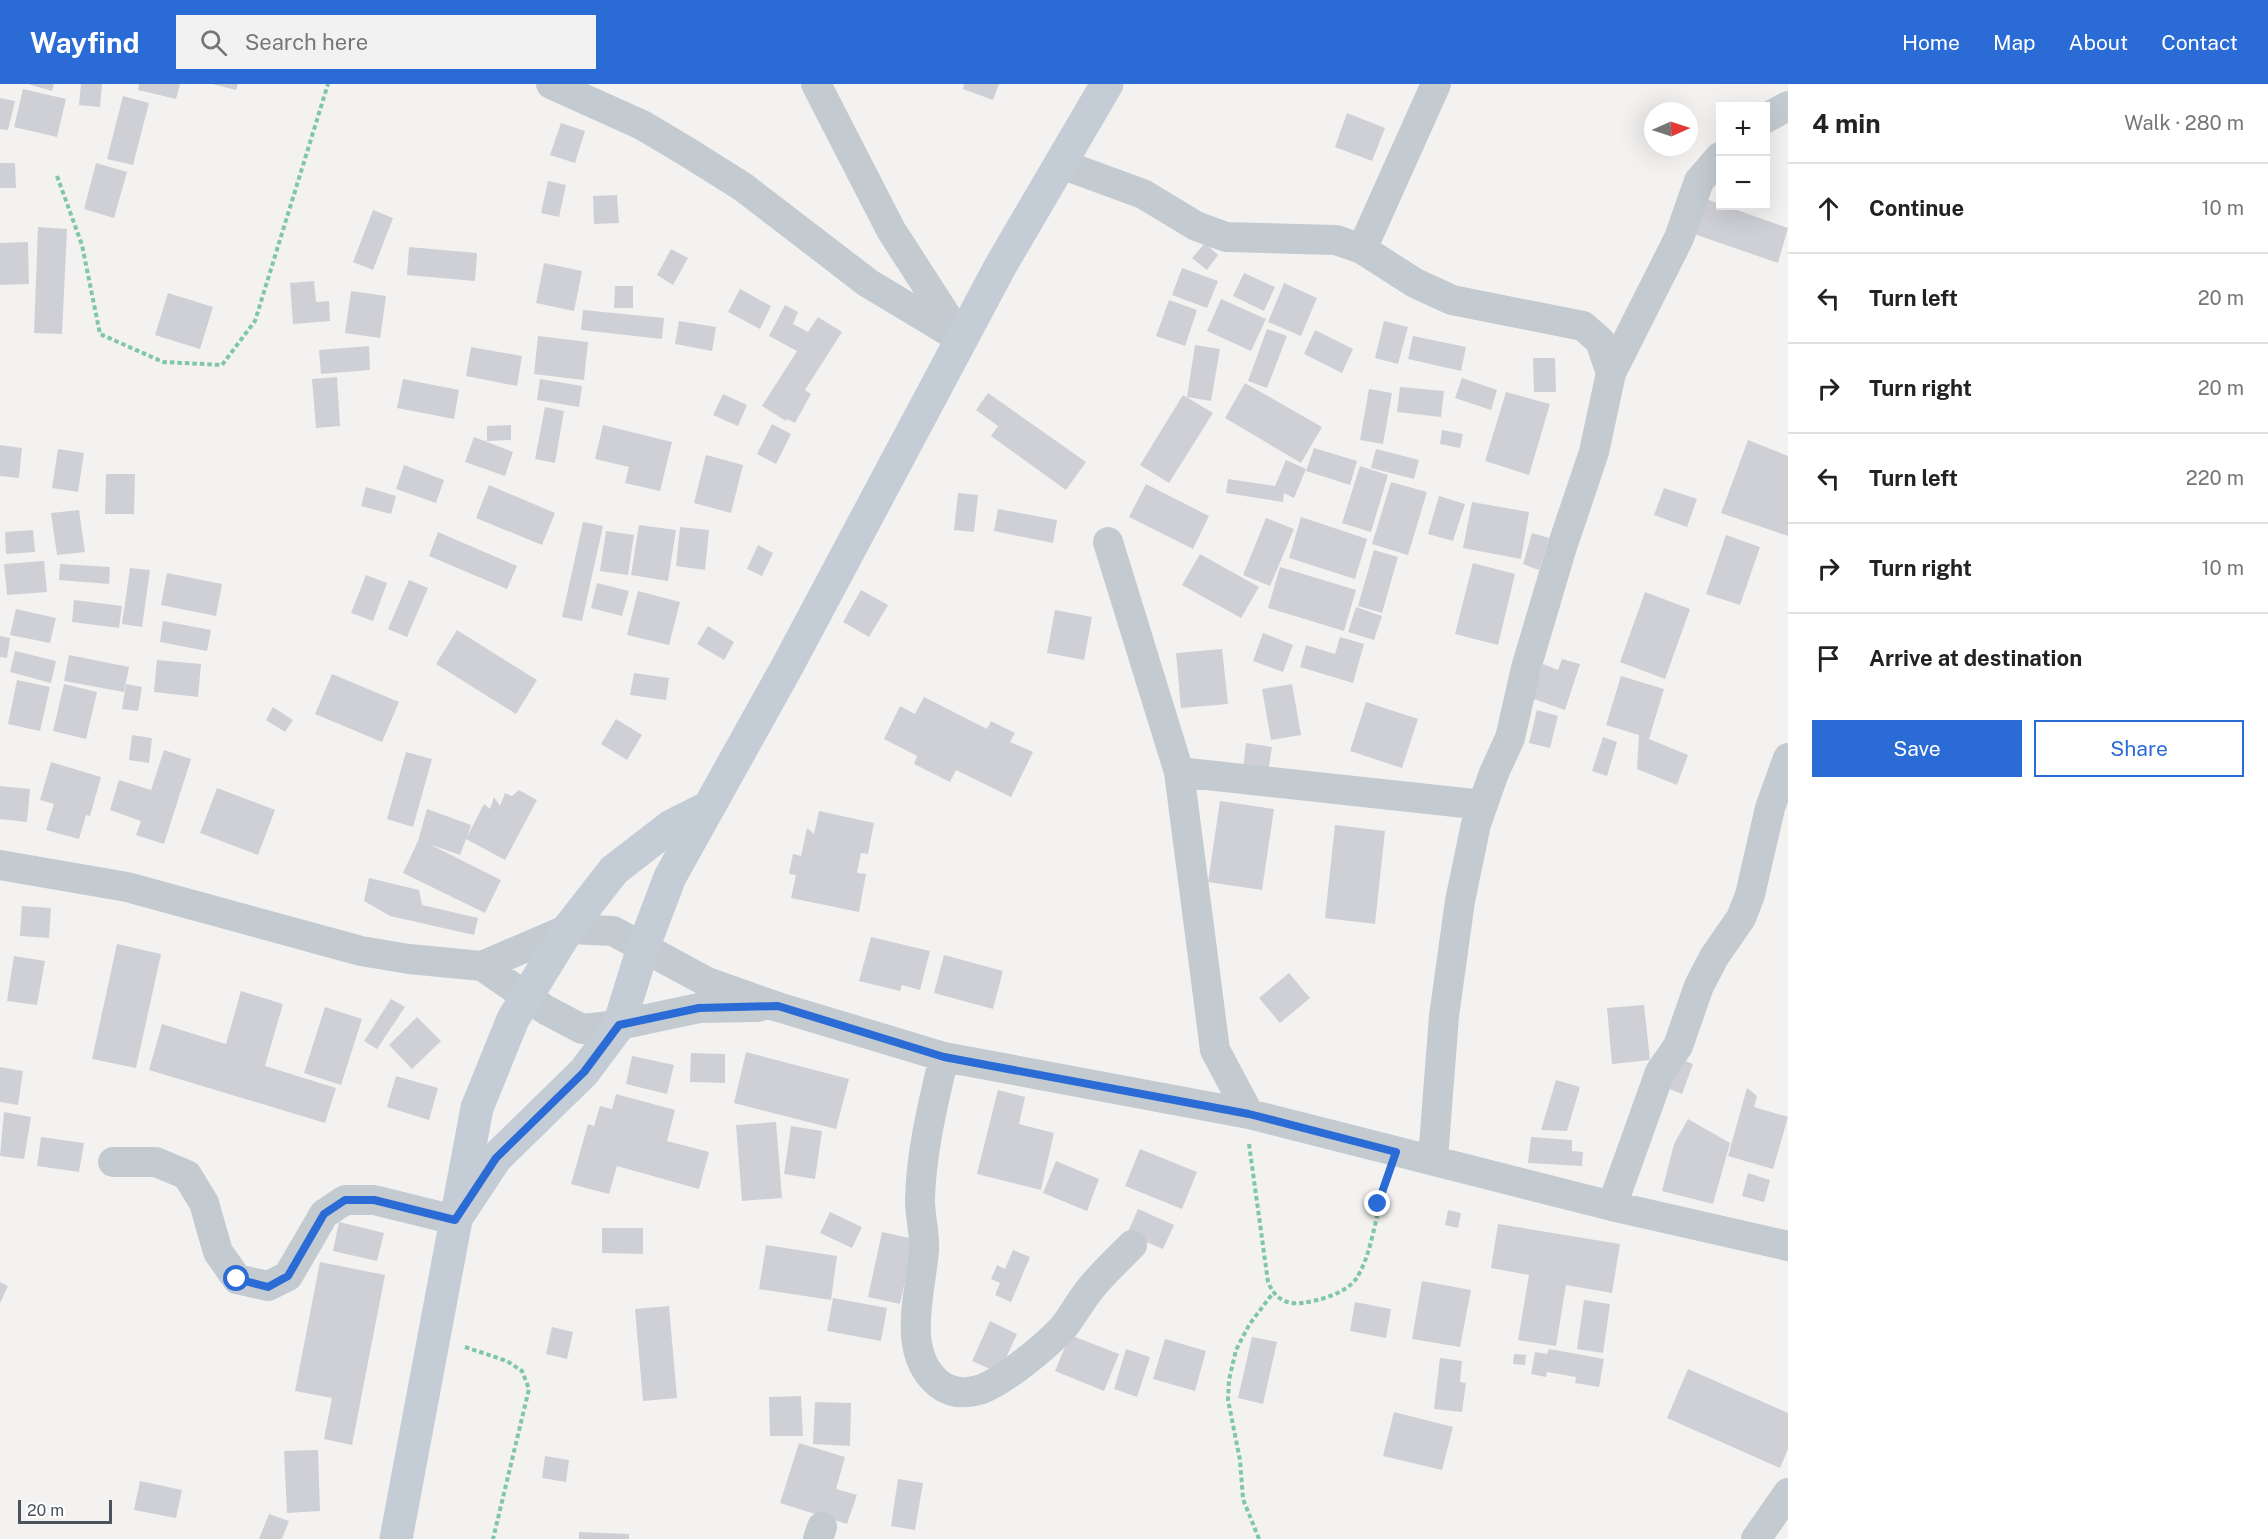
<!DOCTYPE html>
<meta charset="utf-8">
<style>
:root{--surface:#fff;--page:#f2f2f2;--text:#222;--muted:#767676;--line:#e0e0e0;--accent:#2a6bd5}
body{margin:0;font-family:"Public Sans",sans-serif;background:var(--page);color:var(--text)}
.controls{position:absolute;right:18px;top:18px;display:grid;overflow:hidden;border-radius:0px;box-shadow:0 6px 24px #0002}
.controls button{width:54px;height:54px;display:grid;place-items:center;padding:0;border:0;border-bottom:2px solid var(--line);background:var(--surface);color:var(--text);font:30px sans-serif}
.compass{position:absolute;left:1644px;top:18px;width:54px;height:54px;border-radius:50%;background:var(--surface);box-shadow:0 6px 24px #0002;rotate:87deg}
.scale{position:absolute;left:18px;bottom:15px;width:94px;box-sizing:border-box;padding-left:6px;border:3px solid #4b535d;border-top:0;font-size:16px;line-height:21px;white-space:nowrap;color:#4b535d;-webkit-text-stroke:4px #fff;paint-order:stroke}
.stop{position:absolute;width:18px;height:18px;margin:-14px;border:4px solid #2a6bd5;border-radius:50%;background:#fff}
.stop.end{background:#2a6bd5;border-color:#fff;box-shadow:0 2px 6px #0008}
.list{margin:0;padding:0;list-style:none}
h2{display:flex;justify-content:space-between;align-items:center;height:78px;margin:0;padding:0 24px;font-size:26px}
h2 small{font-size:20px;font-weight:400;color:var(--muted)}
.list li{display:grid;grid-template-columns:39px 1fr auto;gap:18px;align-items:center;box-sizing:border-box;height:90px;padding:0 24px;border-top:2px solid var(--line)}
.list b{display:block;font-size:22px;white-space:nowrap}
.list em{font-size:20px;font-style:normal;color:var(--muted)}
.actions{display:flex;gap:12px;padding:18px 24px}
.actions a{flex:1;padding:14px 0;border:2px solid var(--accent);border-radius:0px;text-align:center;font-size:21px;color:var(--accent)}
.actions .main{background:var(--accent);color:#fff}
.icon{flex:none;width:33px;height:33px;fill:none;stroke:currentColor;stroke-width:2;stroke-linecap:round;stroke-linejoin:round}
.map{position:relative;flex:none;width:1788px;height:1455px;overflow:hidden}
header{display:flex;align-items:center;gap:36px;box-sizing:border-box;height:84px;padding:0 30px;background:var(--accent);color:#fff}
header strong{font-size:28px}
nav{display:flex;gap:33px;margin-inline-start:auto;font-size:21px}
.search{width:420px;height:54px;background:var(--page);display:flex;align-items:center;gap:15px;box-sizing:border-box;padding:0 21px;border-radius:0px;color:var(--muted);font-size:22px}
main{display:flex}
aside{flex:1;background:var(--surface)}
.map>svg:first-child{display:block}
.building{fill:#cfd0d5}
.lines{fill:none;stroke-linecap:round;stroke-linejoin:round}
.path{stroke:#7fc7a8;stroke-width:4;stroke-dasharray:4.5 3;stroke-linecap:butt}
.street{stroke:#c3cbd1;stroke-width:30}
.secondary{stroke:#c4ccd6;stroke-width:33}
.route{stroke:#2a6bd5;stroke-width:8}
</style>
<header>
<strong>Wayfind</strong>
<div class="search"><svg class="icon" aria-label="search" viewBox="0 0 24 24"><circle cx="10" cy="10" r="6"/><path d="M15 15l6 6"/></svg>Search here</div>
<nav><a>Home</a><a>Map</a><a>About</a><a>Contact</a></nav>
</header>
<main>
<div class="map">
<svg width="1788" height="1455" viewBox="0 0 1788 1455">
<rect width="100%" height="100%" fill="#f3f2f1"/>
<path class="building" d="M28,0H54L52,7Z
M81,0H102L100,23L79,21Z
M139,0H180L176,15L138,6Z
M212,0H238L236,6Z
M964,0H999L993,16L963,5Z
M23,5L66,15L57,53L14,43Z
M123,12L149,19L133,81L107,75Z
M0,14L15,17L8,46L0,45Z
M1347,29L1385,44L1372,77L1335,63Z
M561,39L585,47L575,79L550,71Z
M0,79H15L16,104H0Z
M96,79L127,88L114,134L84,125Z
M548,97L566,101L559,133L541,129Z
M617,111L619,139L594,140L593,112Z
M1706,115L1788,144L1778,179L1694,150Z
M373,126L393,134L373,186L353,178Z
M38,143L67,145L62,250L34,249Z
M28,158L29,200L0,201V159Z
M1205,159L1218,171L1207,186L1192,174Z
M409,163L477,169L475,197L407,191Z
M671,165L688,174L673,201L657,191Z
M544,179L582,187L574,227L536,219Z
M1182,184L1218,197L1207,224L1172,211Z
M1244,189L1275,203L1264,227L1233,212Z
M314,197L316,218L329,217L330,237L293,240L290,199Z
M1284,199L1317,214L1301,252L1268,238Z
M615,202H633V224H614Z
M740,205L771,222L760,245L728,228Z
M351,207L386,212L380,254L345,249Z
M168,209L213,223L200,265L155,251Z
M1221,215L1266,235L1251,267L1207,247Z
M1169,216L1197,226L1185,262L1156,252Z
M785,221L798,228L793,240L808,248L818,233L842,248L805,306L811,310L795,339L787,335L786,337L762,322L797,267L769,252Z
M583,226L664,234L662,255L581,246Z
M679,237L716,243L712,267L675,260Z
M1384,237L1408,243L1398,280L1375,274Z
M1267,245L1287,252L1267,304L1248,297Z
M1315,246L1353,265L1342,289L1304,270Z
M538,252L588,258L584,296L534,290Z
M1413,252L1466,263L1461,287L1408,275Z
M1195,261L1220,265L1211,317L1187,313Z
M369,262L370,286L321,290L319,266Z
M471,263L522,272L517,302L466,292Z
M1533,274H1555L1556,308H1534Z
M337,293L340,342L316,344L312,295Z
M1462,294L1497,306L1491,326L1455,314Z
M403,295L459,306L454,335L397,324Z
M540,295L582,302L579,323L537,316Z
M1245,299L1322,343L1301,379L1225,334Z
M1400,303L1444,307L1441,333L1397,328Z
M1369,305L1392,309L1383,360L1360,356Z
M1506,308L1550,320L1529,391L1485,377Z
M988,309L1086,378L1066,406L991,352L998,342L976,326Z
M723,310L747,321L738,342L713,331Z
M1183,311L1213,329L1169,399L1140,381Z
M545,323L564,327L555,379L535,375Z
M772,340L791,350L776,380L757,370Z
M511,341V356L487,357V342Z
M603,341L672,358L660,407L625,399L629,383L595,375Z
M1442,346L1463,350L1460,364L1440,360Z
M474,353L513,368L505,392L465,378Z
M1748,356L1788,372V452L1721,429Z
M0,361L22,364L19,394L0,392Z
M1314,364L1357,377L1350,401L1306,387Z
M58,365L84,369L78,408L52,404Z
M1376,365L1419,376L1414,395L1371,384Z
M706,371L743,381L731,429L694,419Z
M1286,376L1306,385L1294,414L1284,409L1283,418L1226,409L1228,395L1275,402Z
M404,381L444,396L436,419L396,405Z
M1360,382L1388,391L1371,448L1342,439Z
M106,390H135L134,430H105Z
M1391,398L1427,408L1408,471L1372,460Z
M1146,400L1209,432L1193,465L1129,433Z
M489,401L555,429L542,461L476,434Z
M366,403L396,412L391,430L361,422Z
M1664,404L1697,415L1687,443L1654,431Z
M958,409L978,411L974,448L954,446Z
M1439,412L1465,420L1453,457L1428,450Z
M1472,418L1529,428L1521,475L1463,464Z
M998,425L1057,436L1053,459L994,447Z
M79,426L85,468L57,471L51,429Z
M1301,433L1367,455L1355,495L1289,474Z
M1266,434L1294,445L1270,502L1243,491Z
M583,438L603,442L582,537L562,533Z
M639,441L676,446L668,497L631,491Z
M680,443L709,446L705,486L676,482Z
M33,446L35,468L6,470L5,448Z
M606,447L634,451L628,491L600,487Z
M438,448L517,482L507,505L429,472Z
M1532,449L1549,454L1539,486L1523,480Z
M1726,451L1760,463L1740,521L1706,510Z
M758,461L773,469L762,492L747,485Z
M1374,466L1398,473L1382,529L1358,522Z
M1200,470L1259,503L1241,534L1182,501Z
M44,477L47,508L7,511L4,480Z
M1473,479L1515,490L1498,561L1455,550Z
M60,480L110,483L109,500L59,496Z
M1280,483L1356,506L1344,547L1268,524Z
M130,484L150,486L142,543L122,540Z
M167,489L222,500L216,532L161,521Z
M366,491L387,499L373,537L351,529Z
M409,496L428,504L407,553L388,545Z
M597,499L629,507L622,532L591,524Z
M861,506L888,521L869,553L843,538Z
M638,507L680,518L669,561L627,551Z
M1645,508L1690,525L1665,595L1620,578Z
M74,516L122,522L119,544L72,538Z
M1356,523L1382,532L1374,556L1348,548Z
M16,525L56,534L50,559L10,551Z
M1055,526L1092,533L1084,576L1047,569Z
M163,537L211,546L207,567L160,558Z
M708,542L734,558L724,576L697,560Z
M457,546L537,596L516,630L436,580Z
M1263,549L1293,561L1283,588L1253,577Z
M0,552L10,554L7,574L0,573Z
M1340,553L1364,560L1353,599L1300,583L1306,561L1335,570Z
M1222,565L1228,620L1181,624L1176,569Z
M15,567L56,577L51,599L10,588Z
M69,571L129,583L124,608L64,597Z
M1562,575L1580,580L1565,626L1531,614L1543,580L1558,586Z
M157,576L201,580L198,613L154,608Z
M634,589L669,594L666,616L630,611Z
M332,590L399,618L382,658L315,630Z
M1621,592L1664,605L1649,655L1688,671L1677,701L1637,685L1639,651L1606,641Z
M17,596L50,603L40,647L8,640Z
M64,600L97,608L86,655L53,647Z
M126,600L142,603L138,627L122,625Z
M1292,600L1301,651L1271,656L1262,605Z
M924,613L987,645L991,637L1015,649L1010,658L1033,668L1011,713L956,686L950,698L914,680L917,672L884,655L900,622L915,630Z
M1366,618L1418,635L1402,684L1350,667Z
M273,623L293,636L285,648L266,636Z
M1537,626L1558,632L1550,664L1529,659Z
M616,635L642,651L627,676L601,660Z
M132,651L152,654L149,679L129,676Z
M1603,653L1617,658L1607,692L1592,687Z
M1246,659L1272,663L1268,688L1243,685Z
M164,666L191,675L164,760L136,751L141,737L110,726L119,696L151,706Z
M406,668L432,675L413,743L387,735Z
M51,678L101,693L90,732L86,731L79,755L46,746L54,720L40,716Z
M0,702L30,705L27,738L0,735Z
M217,704L275,726L258,771L200,749Z
M519,706L537,716L505,776L466,755L460,771L429,760L501,796L485,829L403,789L418,757L427,725L471,741L467,753L484,720L490,725L494,713L500,722L505,709L512,712Z
M1220,717L1274,725L1262,806L1208,798Z
M819,727L874,739L868,770L861,769L857,789L866,790L859,828L791,814L796,791L789,790L793,770L801,772L807,744L814,750Z
M1335,741L1385,747L1375,840L1325,834Z
M369,794L419,806L422,821L478,834L474,851L390,832L364,817Z
M22,822L51,824L49,854L20,852Z
M871,853L930,867L920,906L902,901L900,907L859,897Z
M117,860L161,870L136,984L92,975Z
M944,871L1003,887L993,925L934,909Z
M14,872L45,877L37,921L7,917Z
M1289,889L1310,914L1280,939L1259,914Z
M241,907L283,920L265,982L336,1004L325,1039L149,986L162,940L226,960Z
M391,915L405,923L377,965L364,957Z
M1644,921L1650,976L1612,980L1607,924Z
M325,923L362,935L341,1001L304,989Z
M417,933L441,957L412,985L389,961Z
M746,968L849,995L836,1045L734,1019Z
M691,969L725,970V999L690,998Z
M632,972L674,981L667,1010L626,1000Z
M1678,974L1693,980L1682,1010L1667,1004Z
M0,983L23,987L18,1021L0,1018Z
M396,992L438,1004L429,1036L387,1023Z
M1556,996L1580,1003L1567,1047L1541,1046Z
M1747,1004L1757,1012L1754,1023L1788,1033L1773,1085L1728,1072Z
M998,1006L1025,1013L1019,1040L1054,1049L1041,1106L977,1090Z
M616,1010L675,1026L667,1057L709,1068L699,1105L617,1082L609,1110L571,1100L588,1040L594,1042L600,1022L612,1025Z
M4,1028L31,1033L24,1075L0,1072Z
M1688,1035L1730,1059L1713,1120L1662,1107L1674,1060Z
M776,1038L782,1114L742,1117L736,1041Z
M791,1042L822,1047L815,1095L784,1090Z
M41,1053L84,1059L79,1088L37,1082Z
M1531,1053L1572,1056V1067L1583,1068L1582,1082L1528,1079Z
M1140,1065L1197,1088L1182,1125L1125,1102Z
M1056,1077L1099,1095L1087,1127L1043,1109Z
M1748,1089L1770,1096L1764,1118L1742,1112Z
M1138,1125L1174,1141L1163,1165L1127,1150Z
M1448,1126L1461,1129L1458,1144L1445,1141Z
M830,1128L862,1143L852,1164L820,1149Z
M339,1138L384,1149L377,1177L333,1167Z
M1498,1140L1620,1160L1612,1209L1566,1201L1556,1262L1518,1256L1529,1191L1491,1184Z
M602,1144H643V1170L602,1169Z
M882,1148L914,1155L900,1220L868,1213Z
M766,1161L837,1172L831,1216L759,1205Z
M1013,1166L1030,1173L1011,1218L995,1211L1000,1199L991,1195L997,1181L1005,1185Z
M320,1178L385,1191L352,1361L324,1355L332,1314L295,1307Z
M1422,1197L1471,1206L1460,1263L1412,1255Z
M0,1198L8,1202L0,1219Z
M833,1214L887,1224L881,1257L827,1247Z
M1584,1216L1610,1220L1603,1269L1577,1265Z
M1355,1218L1391,1225L1386,1254L1350,1247Z
M669,1222L677,1314L643,1317L635,1225Z
M990,1237L1017,1250L999,1289L972,1277Z
M552,1243L573,1248L567,1275L546,1270Z
M1070,1251L1119,1270L1104,1307L1055,1287Z
M1252,1253L1277,1258L1263,1320L1238,1314Z
M1165,1255L1206,1267L1195,1307L1153,1295Z
M1126,1265L1150,1273L1137,1313L1114,1305Z
M1549,1265L1604,1275L1599,1303L1575,1299L1576,1293L1547,1288L1546,1293L1531,1290L1535,1268L1547,1270Z
M1514,1270L1526,1271L1525,1281L1513,1280Z
M1440,1274L1462,1277L1460,1298L1466,1299L1462,1328L1434,1325Z
M1688,1285L1788,1329V1365L1780,1384L1667,1334Z
M801,1312L803,1352H770L769,1313Z
M815,1318L851,1319L850,1362L813,1360Z
M1394,1328L1453,1343L1442,1386L1383,1372Z
M799,1359L845,1373L836,1405L857,1411L847,1440L780,1419Z
M318,1366L320,1427L287,1429L284,1367Z
M545,1372L569,1376L566,1398L542,1394Z
M898,1395L923,1399L915,1446L891,1442Z
M140,1397L182,1406L176,1434L134,1426Z
M269,1430L289,1437L282,1455H259Z
M579,1448L629,1450V1455H579Z"/>
<g class="lines">
<path class="path" d="M57,92L82,161L100,250L163,278L222,281L255,237L328,0
M1249,1060L1268,1198C1274,1213 1285,1221 1301,1219C1318,1217 1345,1210 1356,1195C1373,1169 1376,1126 1386,1097
M465,1263L507,1277L522,1287L529,1305L493,1455
M1259,1455L1243,1415L1240,1376L1228,1316L1229,1296L1236,1266L1249,1241L1273,1209"/>
<path class="street" d="M551,0L642,41L689,69L743,103L868,199L961,255
M816,0L891,146L956,247
M1766,34L1788,22
M1061,80L1143,110L1196,142L1226,153L1336,156L1362,165L1415,199L1452,216L1583,242L1600,257L1611,289
M1362,165L1436,0
M1108,458L1179,688L1215,966L1249,1030
M1179,688L1483,721
M0,781L127,803L361,867L409,875L482,882L568,845L613,847L707,898L778,923L944,973L1249,1030L1612,1122L1788,1162
M482,882L546,926L582,945L619,941L699,924L758,923
M944,973C933,1020 921,1068 920,1116C920,1133 925,1149 924,1166C921,1208 900,1268 939,1300C952,1310 967,1310 982,1305C1005,1296 1045,1263 1062,1245C1073,1232 1080,1217 1091,1204C1103,1189 1118,1175 1132,1161
M1433,1075L1444,932L1460,817L1476,740L1494,689L1510,654L1526,584L1561,466L1594,368L1611,289L1679,154L1699,97L1720,73
M113,1078H156L187,1091L204,1119L218,1168L237,1195L268,1202L288,1192L324,1130L345,1116H374L455,1136
M1612,1122L1660,988L1678,962L1699,902L1714,873L1741,834L1750,811L1770,724L1788,674
M818,1455L822,1443
M1756,1455L1788,1409"/>
<path class="secondary" d="M455,1136L496,1074L584,988L619,941L643,864L670,793L788,581L1001,181L1107,0
M396,1455L477,1024L513,935L568,845L614,786L671,742L709,723"/>
</g>
<g class="lines">
<path class="route" d="M237,1195L268,1203L288,1192L324,1130L345,1116H374L455,1136L496,1074L584,988L619,941L699,924L778,922L944,973L1249,1030L1396,1068L1378,1120"/>
</g>
</svg>
<div class="controls">
<button>+</button>
<button>−</button>
</div>
<svg class="compass" viewBox="-18 -18 36 36"><path d="M0-13l5 13h-10z" fill="#e53935"/><path d="M0 13l5-13h-10z" fill="#767676"/></svg>
<div class="scale">20 m</div>
<div class="stop" style="left:237px;top:1195px"></div>
<div class="stop end" style="left:1378px;top:1120px"></div>
</div>
<aside>
<h2>4 min<small>Walk · 280 m</small></h2>
<ul class="list">
<li><svg class="icon" aria-label="ahead" viewBox="0 0 24 24"><path d="M12 20V5M6 11l6-6 6 6"/></svg><div><b>Continue</b></div><em>10 m</em></li>
<li><svg class="icon" aria-label="left" viewBox="0 0 24 24"><path d="M17 20v-9H6M10 6l-5 5 5 5"/></svg><div><b>Turn left</b></div><em>20 m</em></li>
<li><svg class="icon" aria-label="right" viewBox="0 0 24 24"><path d="M7 20v-9h11M14 6l5 5-5 5"/></svg><div><b>Turn right</b></div><em>20 m</em></li>
<li><svg class="icon" aria-label="left" viewBox="0 0 24 24"><path d="M17 20v-9H6M10 6l-5 5 5 5"/></svg><div><b>Turn left</b></div><em>220 m</em></li>
<li><svg class="icon" aria-label="right" viewBox="0 0 24 24"><path d="M7 20v-9h11M14 6l5 5-5 5"/></svg><div><b>Turn right</b></div><em>10 m</em></li>
<li><svg class="icon" aria-label="arrive" viewBox="0 0 24 24"><path d="M6 21V4h12l-3 4 3 4H6"/></svg><div><b>Arrive at destination</b></div></li>
</ul>
<div class="actions"><a class="main">Save</a><a>Share</a></div>
</aside>
</main>
